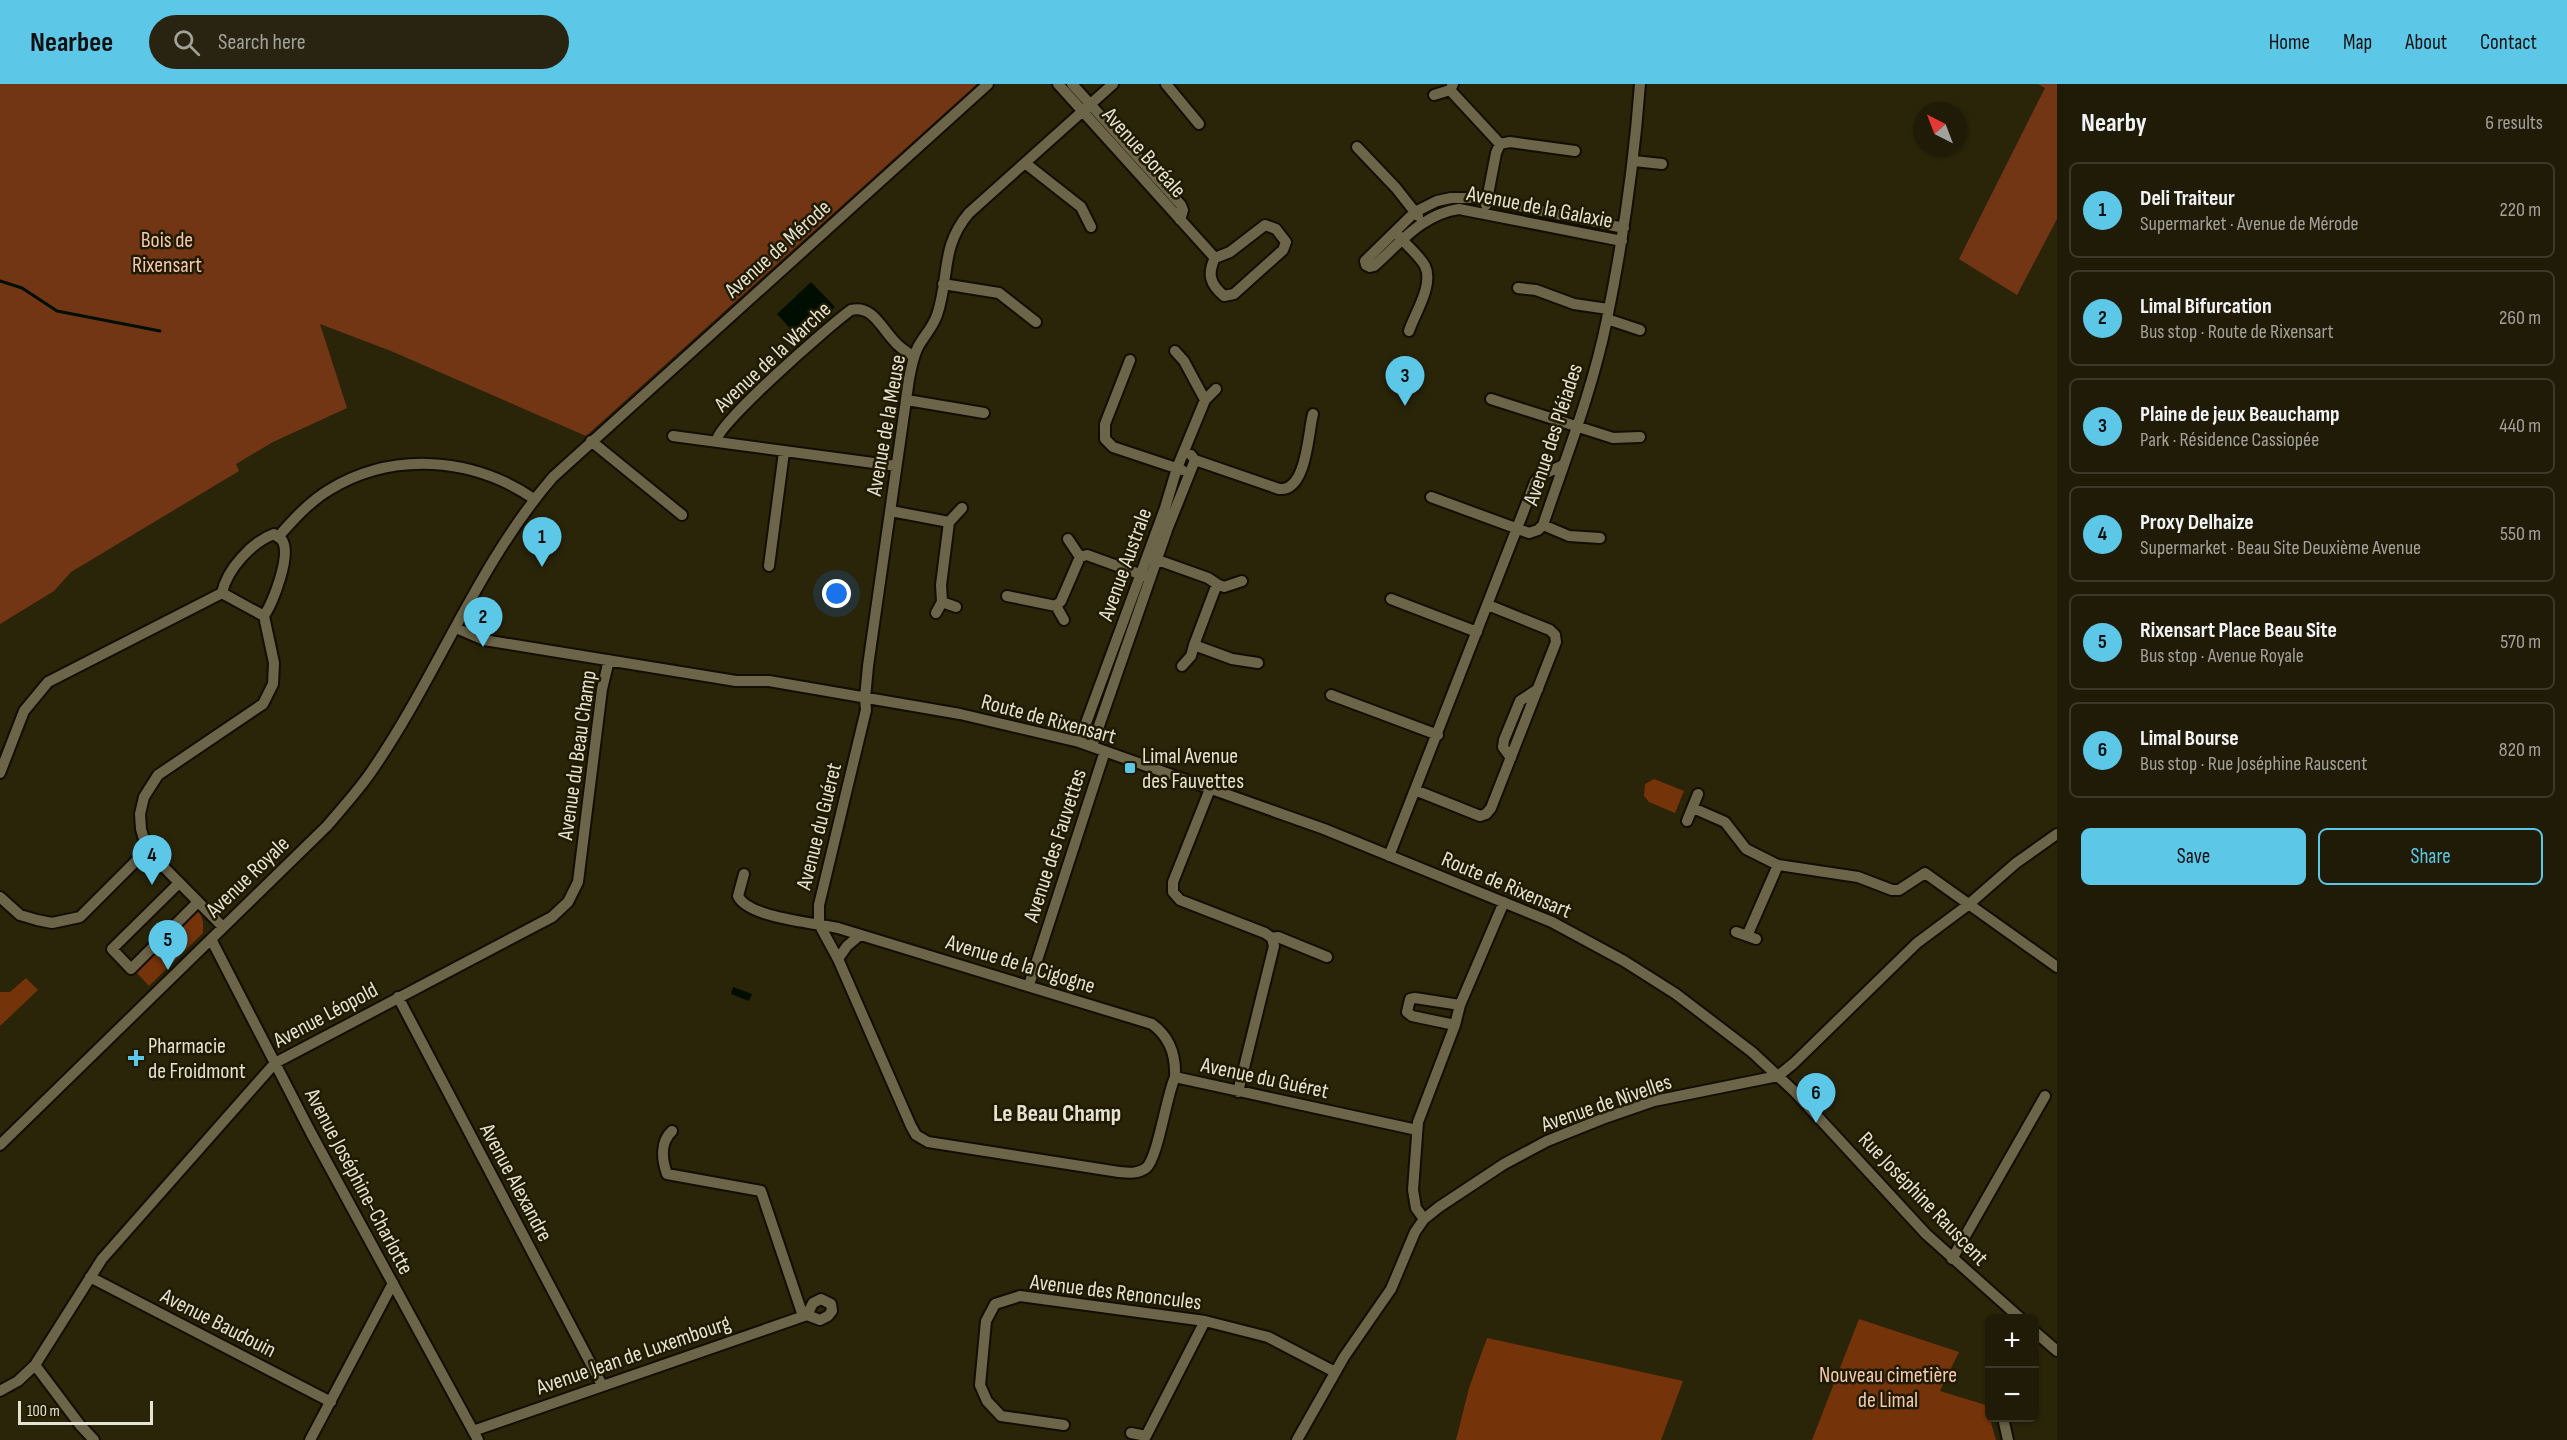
<!DOCTYPE html>
<meta charset="utf-8">
<style>
:root{--surface:#201b07;--page:#282411;--text:#f1f3f6;--muted:#a2a19b;--line:#3d3928;--accent:#5cc7e7}
body{margin:0;font-family:"Sofia Sans Condensed",sans-serif;background:var(--page);color:var(--text)}
.controls{position:absolute;right:18px;bottom:18px;display:grid;overflow:hidden;border-radius:9px;box-shadow:0 2px 4px #0004}
.controls button{width:54px;height:54px;display:grid;place-items:center;padding:0;border:0;border-bottom:2px solid var(--line);background:var(--surface);color:var(--text);font:30px sans-serif}
.compass{position:absolute;left:1913px;top:18px;width:54px;height:54px;border-radius:50%;background:var(--surface);box-shadow:0 2px 4px #0004;rotate:318deg}
.scale{position:absolute;left:18px;bottom:15px;width:135px;box-sizing:border-box;padding-left:6px;border:3px solid #e6e2d3;border-top:0;font-size:16px;line-height:21px;white-space:nowrap;color:#e6e2d3;-webkit-text-stroke:4px #201a01;paint-order:stroke}
.you{position:absolute;left:837px;top:510px;width:21px;height:21px;margin:-15px;border:4px solid #fff;border-radius:50%;background:#1a73e8;box-shadow:0 0 0 9px #1a73e833}
.badge{display:grid;place-items:center;width:39px;height:39px;border-radius:50%;background:var(--accent);color:#111;font-size:20px;font-weight:700}
.pin{position:absolute;translate:-50% -50px;filter:drop-shadow(0 2px 3px #0008)}
.pin::after{content:'';position:absolute;top:32px;width:21px;height:18px;background:inherit;clip-path:polygon(0 0,100% 0,50% 100%)}
.list{margin:0;padding:0;list-style:none}
h2{display:flex;justify-content:space-between;align-items:center;height:78px;margin:0;padding:0 24px;font-size:26px}
h2 small{font-size:20px;font-weight:400;color:var(--muted)}
.list li{display:grid;grid-template-columns:39px 1fr auto;gap:18px;align-items:center;box-sizing:border-box;height:96px;margin:0 12px 12px;padding:0 12px;border:2px solid var(--line);border-radius:9px}
.list b{display:block;font-size:22px;white-space:nowrap}
.list p{margin:0;font-size:20px;white-space:nowrap;color:var(--muted)}
.list em{font-size:20px;font-style:normal;color:var(--muted)}
.actions{display:flex;gap:12px;padding:18px 24px}
.actions a{flex:1;padding:14px 0;border:2px solid var(--accent);border-radius:9px;text-align:center;font-size:21px;color:var(--accent)}
.actions .main{background:var(--accent);color:#111}
.icon{flex:none;width:33px;height:33px;fill:none;stroke:currentColor;stroke-width:2;stroke-linecap:round;stroke-linejoin:round}
.map{position:relative;flex:none;width:2057px;height:1356px;overflow:hidden}
header{display:flex;align-items:center;gap:36px;box-sizing:border-box;height:84px;padding:0 30px;background:var(--accent);color:#111}
header strong{font-size:28px}
nav{display:flex;gap:33px;margin-inline-start:auto;font-size:21px}
.search{width:420px;height:54px;background:var(--page);display:flex;align-items:center;gap:15px;box-sizing:border-box;padding:0 21px;border-radius:33px;color:var(--muted);font-size:22px}
main{display:flex}
aside{flex:1;background:var(--surface)}
.map>svg:first-child{display:block}
.green{fill:#753309}
.forest{fill:#723615}
.water{fill:#000e01}
.lines{fill:none;stroke-linecap:round;stroke-linejoin:round}
.stream{stroke:#000e01;stroke-width:3}
.minor-casing{stroke:#130d00;stroke-width:14}
.minor{stroke:#6c6549;stroke-width:10}
.poi-dot{fill:#5cc7e7;stroke:#201a01;stroke-width:2}
.labels{text-anchor:middle;stroke-width:5;stroke-linejoin:round;paint-order:stroke}
.street-label{font-size:22px;fill:#e6e2d3;stroke:#201a01}
.park-label{font-size:22px;fill:#f4c7b1;stroke:#201a01}
.poi-label{font-size:22px;fill:#e6e2d3;stroke:#201a01;text-anchor:start}
.neighbourhood-label{font-size:24px;font-weight:bold;fill:#e6e2d3;stroke:#201a01}
</style>
<header>
<strong>Nearbee</strong>
<div class="search"><svg class="icon" aria-label="search" viewBox="0 0 24 24"><circle cx="10" cy="10" r="6"/><path d="M15 15l6 6"/></svg>Search here</div>
<nav><a>Home</a><a>Map</a><a>About</a><a>Contact</a></nav>
</header>
<main>
<div class="map">
<svg width="2057" height="1356" viewBox="0 0 2057 1356">
<rect width="100%" height="100%" fill="#2a2409"/>
<path class="green" d="M1654,695L1684,707L1675,729L1649,718L1644,712L1645,700Z
M199,826L203,838V849L149,902L136,888Z
M26,894L38,906L0,942V908H10Z
M1859,1235L1959,1268L1940,1307L1989,1322L1990,1334H1996L1991,1339L1996,1356H1812Z
M1487,1254L1683,1297L1661,1356H1456L1469,1304Z"/>
<path class="forest" d="M0,0H977L586,352L391,267L320,240L347,324L273,358L236,380L239,387L71,488L54,507L0,540Z
M2038,0H2057V135L2017,211L1959,175L2045,4Z"/>
<path class="water" d="M811,198L835,223L800,255L777,230Z
M733,903L752,910L749,917L731,910Z"/>
<g class="lines">
<path class="stream" d="M0,197L22,204L57,227L160,247"/>
<g class="minor-casing">
<path id="minor" d="M1058,0L1215,174C1207,190 1210,200 1224,212L1234,210L1283,166L1286,158L1276,145L1265,141L1230,168L1215,174
M1072,0L1181,121L1183,126L1180,136
M1113,0L969,129C940,163 950,193 937,231C933,243 924,252 918,263C913,273 911,284 909,295L868,582L865,614L866,626L819,821V840L838,875L911,1042L916,1051L928,1058L1119,1088C1129,1089 1138,1090 1146,1084C1158,1074 1166,1013 1175,993L1417,1046
M1166,0L1199,40
M1453,0L1450,6L1500,60
M1434,11L1450,6
M1500,60L1510,58L1575,67
M1357,63L1396,104L1418,132
M1634,77L1662,80
M1025,79L1081,123L1091,143
M1486,121L1496,69L1500,60
M1399,152C1407,162 1419,171 1425,182C1434,201 1415,229 1409,247
M1622,157L1459,125C1423,130 1401,158 1374,182L1370,183L1366,181L1365,177L1415,128L1437,117L1451,114H1479L1624,144
M943,200L999,209L1036,238
M1518,204L1536,206L1574,220L1608,225
M1607,235L1640,246
M1130,276L1105,340V355L1113,363L1182,386
M1491,315L1613,354L1640,353
M907,316L984,329
M1205,316L1216,305
M673,352L896,382
M717,356C717,340 831,240 851,226C873,221 881,244 895,258C900,264 907,268 914,273
M591,357L682,431
M1191,371L1195,376L1279,405C1307,408 1308,348 1313,330
M1431,413L1529,449L1538,446L1543,441C1566,373 1593,305 1607,235C1623,157 1634,80 1640,0
M891,427L949,438L941,501L942,518L936,529
M949,438L962,424
M1543,441L1569,452L1600,454
M278,453C293,436 309,418 329,406C393,367 473,373 534,415
M1068,455L1080,473L1087,471L1145,492
M1152,474L1208,494L1217,500L1194,561L1232,575L1258,579
M769,482L784,368
M1217,500L1224,503L1242,497
M222,509C227,485 252,458 274,450C275,451 281,455 282,456C292,471 273,518 264,532
M222,509L264,532
M1007,512L1056,522L1061,517L1080,473
M1391,515L1477,548
M942,518L956,523
M1056,522L1064,536
M456,544L484,556L736,597H769L960,630L1079,658L1324,745L1552,838L1624,877L1676,910L1752,968L1795,1008L1926,1150L2020,1234
M1182,582L1191,572L1194,561
M1331,611L1438,651
M1079,658L1165,424L1177,384L1205,316L1184,277L1175,267
M1092,662L1167,446L1195,376
M1511,674L1503,663L1504,656L1520,617L1538,605
M0,689L24,627L48,598L222,509
M1210,705L1173,798V808L1180,816L1265,849L1272,854L1274,862L1238,1008
M1415,706L1480,732L1486,730L1491,724L1556,558L1555,551L1550,546L1488,521
M1693,724L1725,738L1746,765L1778,781L1858,793L1892,806H1899L1925,789L2057,883
M1687,737L1698,710
M1389,772L1535,398L1540,392L1563,381
M744,790L738,812C748,834 816,839 838,844L1152,940C1170,953 1176,972 1175,993
M179,799L112,865L131,885L198,818
M0,813L20,831L37,836L52,839L80,833L147,766
M223,843L147,766L141,745L140,730L144,713L158,691L263,620L273,600L274,579L264,532
M1736,848L1756,855
M1747,852L1778,781
M1272,854L1278,853L1327,873
M211,855L311,1049L478,1356
M838,875L847,862L860,851
M1029,901L1105,667
M398,913L602,1301
M1455,941L1412,932L1407,928L1410,915L1415,914L1460,921
M672,1047C660,1058 662,1076 667,1090L761,1107L803,1232
M0,1061L327,742C342,724 358,707 371,688C437,593 477,481 553,393L988,0
M1424,1135L1416,1124L1413,1106L1418,1038L1455,941L1460,921L1504,818
M1952,1175L2045,1012
M90,1193L331,1318
M2034,1247L2057,1267
M35,1281L80,1341L94,1356
M0,1307L18,1297L35,1281L102,1175L275,979L552,833L568,818L578,798L602,605L609,576
M2003,1334L2008,1356
M1064,1341L1001,1332L987,1317L980,1301L986,1237L995,1220L1020,1212L1205,1237L1268,1253L1335,1288
M473,1347L807,1231L813,1219L821,1215L831,1220L832,1227L828,1232L820,1236L807,1231
M1131,1349L1146,1352L1205,1237
M310,1356L393,1199
M1297,1356L1344,1273L1391,1205L1415,1148L1424,1135L1439,1123L1504,1080L1547,1057L1602,1035L1654,1017L1778,992L1794,979L1917,859L1968,821L2016,779L2057,750"/>
</g>
<use href="#minor" class="minor"/>
</g>
<g class="poi-dot">
<rect x="1124" y="678" width="12" height="12" rx="3"/>
<path d="M133 965h6v6h6v6h-6v6h-6v-6h-6v-6h6z"/>
</g>
<g class="labels">
<g class="street-label">
<text transform="translate(1145 68) rotate(48)" y="8">Avenue Boréale</text>
<text transform="translate(1540 122) rotate(11)" y="8">Avenue de la Galaxie</text>
<text transform="translate(777 164) rotate(-42)" y="8">Avenue de Mérode</text>
<text transform="translate(772 272) rotate(-43)" y="8">Avenue de la Warche</text>
<text transform="translate(885 341) rotate(-80)" y="8">Avenue de la Meuse</text>
<text transform="translate(1552 350) rotate(-72)" y="8">Avenue des Pléiades</text>
<text transform="translate(1124 480) rotate(-70)" y="8">Avenue Australe</text>
<text transform="translate(1049 634) rotate(15)" y="8">Route de Rixensart</text>
<text transform="translate(576 671) rotate(-82)" y="8">Avenue du Beau Champ</text>
<text transform="translate(818 742) rotate(-76)" y="8">Avenue du Guéret</text>
<text transform="translate(1054 761) rotate(-72)" y="8">Avenue des Fauvettes</text>
<text transform="translate(247 792) rotate(-44)" y="8">Avenue Royale</text>
<text transform="translate(1507 800) rotate(23)" y="8">Route de Rixensart</text>
<text transform="translate(1021 879) rotate(17)" y="8">Avenue de la Cigogne</text>
<text transform="translate(325 930) rotate(-28)" y="8">Avenue Léopold</text>
<text transform="translate(1265 993) rotate(12)" y="8">Avenue du Guéret</text>
<text transform="translate(1606 1018) rotate(-19)" y="8">Avenue de Nivelles</text>
<text transform="translate(360 1097) rotate(62)" y="8">Avenue Joséphine-Charlotte</text>
<text transform="translate(517 1098) rotate(62)" y="8">Avenue Alexandre</text>
<text transform="translate(1924 1114) rotate(46)" y="8">Rue Joséphine Rauscent</text>
<text transform="translate(1116 1207) rotate(7)" y="8">Avenue des Renoncules</text>
<text transform="translate(219 1238) rotate(27)" y="8">Avenue Baudouin</text>
<text transform="translate(633 1270) rotate(-19)" y="8">Avenue Jean de Luxembourg</text>
</g>
<g class="park-label">
<text x="167" y="163">Bois de<tspan x="167" dy="25">Rixensart</tspan></text>
<text x="1888" y="1298">Nouveau cimetière<tspan x="1888" dy="25">de Limal</tspan></text>
</g>
<g class="poi-label">
<text x="1142" y="679">Limal Avenue<tspan x="1142" dy="25">des Fauvettes</tspan></text>
<text x="148" y="969">Pharmacie<tspan x="148" dy="25">de Froidmont</tspan></text>
</g>
<g class="neighbourhood-label">
<text x="1057" y="1037">Le Beau Champ</text>
</g>
</g>
</svg>
<div class="controls">
<button>+</button>
<button>−</button>
</div>
<svg class="compass" viewBox="-18 -18 36 36"><path d="M0-13l5 13h-10z" fill="#e53935"/><path d="M0 13l5-13h-10z" fill="#a2a19b"/></svg>
<div class="scale">100 m</div>
<div class="you"></div>
<div class="pin badge" style="left:542px;top:483px">1</div>
<div class="pin badge" style="left:483px;top:563px">2</div>
<div class="pin badge" style="left:1405px;top:322px">3</div>
<div class="pin badge" style="left:152px;top:801px">4</div>
<div class="pin badge" style="left:168px;top:886px">5</div>
<div class="pin badge" style="left:1816px;top:1039px">6</div>
</div>
<aside>
<h2>Nearby<small>6 results</small></h2>
<ul class="list">
<li><span class="badge">1</span><div><b>Deli Traiteur</b><p>Supermarket · Avenue de Mérode</p></div><em>220 m</em></li>
<li><span class="badge">2</span><div><b>Limal Bifurcation</b><p>Bus stop · Route de Rixensart</p></div><em>260 m</em></li>
<li><span class="badge">3</span><div><b>Plaine de jeux Beauchamp</b><p>Park · Résidence Cassiopée</p></div><em>440 m</em></li>
<li><span class="badge">4</span><div><b>Proxy Delhaize</b><p>Supermarket · Beau Site Deuxième Avenue</p></div><em>550 m</em></li>
<li><span class="badge">5</span><div><b>Rixensart Place Beau Site</b><p>Bus stop · Avenue Royale</p></div><em>570 m</em></li>
<li><span class="badge">6</span><div><b>Limal Bourse</b><p>Bus stop · Rue Joséphine Rauscent</p></div><em>820 m</em></li>
</ul>
<div class="actions"><a class="main">Save</a><a>Share</a></div>
</aside>
</main>
